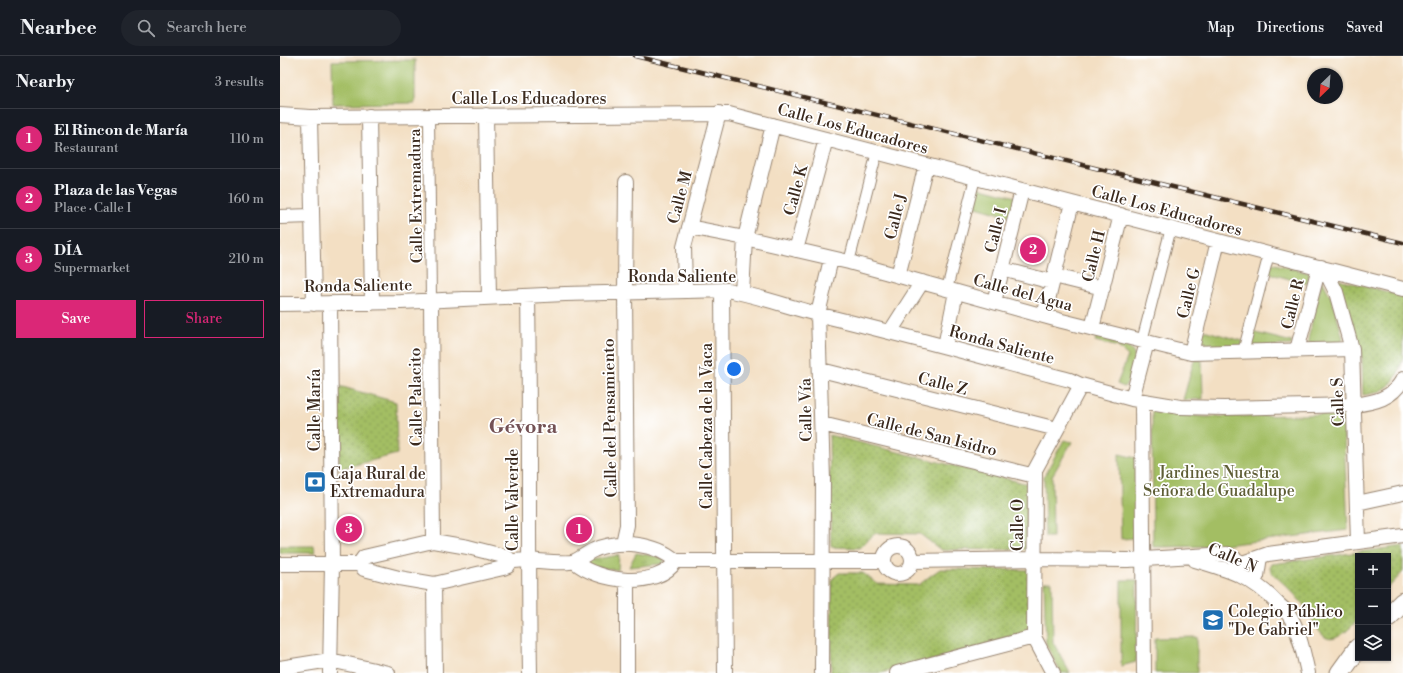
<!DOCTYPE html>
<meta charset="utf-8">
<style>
:root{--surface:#171b24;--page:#20242c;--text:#f1f3f6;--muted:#9ea1a6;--line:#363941;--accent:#db2777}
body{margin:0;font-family:"Libre Bodoni",serif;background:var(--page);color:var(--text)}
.controls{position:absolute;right:12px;bottom:12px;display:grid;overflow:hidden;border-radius:0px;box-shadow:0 1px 3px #0004}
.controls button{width:36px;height:36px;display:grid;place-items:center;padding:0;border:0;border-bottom:1px solid var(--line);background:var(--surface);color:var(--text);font:20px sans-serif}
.compass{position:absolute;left:1027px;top:12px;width:36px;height:36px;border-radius:50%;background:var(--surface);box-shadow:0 1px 3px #0004;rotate:205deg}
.you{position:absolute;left:454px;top:313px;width:14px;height:14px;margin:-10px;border:3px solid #fff;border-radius:50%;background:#1a73e8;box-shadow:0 0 0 6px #1a73e833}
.badge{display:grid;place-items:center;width:26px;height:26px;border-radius:50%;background:var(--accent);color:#fff;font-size:13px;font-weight:700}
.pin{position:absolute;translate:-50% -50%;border:2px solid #fff;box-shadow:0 1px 4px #0006}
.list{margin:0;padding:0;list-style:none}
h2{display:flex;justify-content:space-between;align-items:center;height:52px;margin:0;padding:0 16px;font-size:17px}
h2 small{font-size:13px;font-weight:400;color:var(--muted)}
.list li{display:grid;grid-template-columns:26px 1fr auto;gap:12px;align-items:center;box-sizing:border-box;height:60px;padding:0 16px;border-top:1px solid var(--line)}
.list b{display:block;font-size:15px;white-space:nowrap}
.list p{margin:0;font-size:13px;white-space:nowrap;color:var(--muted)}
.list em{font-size:13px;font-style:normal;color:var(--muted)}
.actions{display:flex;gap:8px;padding:12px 16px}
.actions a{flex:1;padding:9px 0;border:1px solid var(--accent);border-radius:0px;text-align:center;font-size:14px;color:var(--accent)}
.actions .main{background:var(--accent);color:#fff}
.icon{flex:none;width:22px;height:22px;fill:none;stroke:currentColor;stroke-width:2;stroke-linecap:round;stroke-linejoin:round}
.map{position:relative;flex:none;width:1123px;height:617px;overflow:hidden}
header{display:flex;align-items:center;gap:24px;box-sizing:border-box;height:56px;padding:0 20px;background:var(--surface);border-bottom:1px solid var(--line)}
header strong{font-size:19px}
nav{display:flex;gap:22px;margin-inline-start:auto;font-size:14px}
.search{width:280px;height:36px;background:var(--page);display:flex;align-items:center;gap:10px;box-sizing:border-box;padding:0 14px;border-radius:22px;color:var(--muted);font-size:15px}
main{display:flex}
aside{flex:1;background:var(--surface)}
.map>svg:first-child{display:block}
.grass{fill:url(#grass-tufts);stroke:#6f7441}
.park{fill:url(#park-dots);stroke:#6f7441}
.garden{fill:#a3be64;stroke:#6f7441}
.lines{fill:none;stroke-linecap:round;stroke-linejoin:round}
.pedestrian-casing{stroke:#978470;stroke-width:12}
.minor-casing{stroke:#978470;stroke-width:16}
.secondary-casing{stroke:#978470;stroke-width:21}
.pedestrian{stroke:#fff;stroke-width:10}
.minor{stroke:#fff;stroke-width:14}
.secondary{stroke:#fff;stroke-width:19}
.rail-casing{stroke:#3b2a1e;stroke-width:4.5}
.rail{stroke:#fff;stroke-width:3;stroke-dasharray:9;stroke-linecap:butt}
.labels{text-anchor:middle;stroke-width:3.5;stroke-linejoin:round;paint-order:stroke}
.street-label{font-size:16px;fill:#3b2a1e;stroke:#fff}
.park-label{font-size:16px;fill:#5f5e36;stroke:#fff}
.poi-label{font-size:16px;fill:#3b2a1e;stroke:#fff;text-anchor:start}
.district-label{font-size:20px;font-weight:bold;fill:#735154;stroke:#fff}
</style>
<header>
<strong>Nearbee</strong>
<div class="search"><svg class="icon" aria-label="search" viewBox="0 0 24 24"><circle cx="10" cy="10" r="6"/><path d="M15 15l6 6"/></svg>Search here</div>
<nav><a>Map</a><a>Directions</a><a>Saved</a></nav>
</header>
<main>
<aside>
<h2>Nearby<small>3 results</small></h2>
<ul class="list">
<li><span class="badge">1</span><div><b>El Rincon de María</b><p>Restaurant</p></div><em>110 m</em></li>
<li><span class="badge">2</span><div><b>Plaza de las Vegas</b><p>Place · Calle I</p></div><em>160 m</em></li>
<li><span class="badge">3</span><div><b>DÍA</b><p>Supermarket</p></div><em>210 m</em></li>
</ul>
<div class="actions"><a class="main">Save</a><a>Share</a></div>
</aside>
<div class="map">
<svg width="1123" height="617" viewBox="0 0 1123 617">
<defs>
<pattern id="grass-tufts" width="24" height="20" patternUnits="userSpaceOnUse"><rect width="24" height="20" fill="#a3be64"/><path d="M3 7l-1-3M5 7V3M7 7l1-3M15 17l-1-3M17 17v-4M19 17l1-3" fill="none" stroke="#869b52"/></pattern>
<pattern id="park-dots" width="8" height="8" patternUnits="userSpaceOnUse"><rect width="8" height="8" fill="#a3be64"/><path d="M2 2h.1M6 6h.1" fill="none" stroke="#869b52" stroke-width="1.8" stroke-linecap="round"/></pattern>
</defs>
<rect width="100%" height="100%" fill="#fff"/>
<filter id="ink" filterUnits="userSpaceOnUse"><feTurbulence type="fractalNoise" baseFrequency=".025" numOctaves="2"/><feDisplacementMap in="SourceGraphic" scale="8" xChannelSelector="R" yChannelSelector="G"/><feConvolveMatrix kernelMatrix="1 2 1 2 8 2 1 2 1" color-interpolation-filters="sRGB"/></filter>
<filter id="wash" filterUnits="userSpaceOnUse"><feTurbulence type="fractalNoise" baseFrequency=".012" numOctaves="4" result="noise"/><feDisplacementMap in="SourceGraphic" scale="16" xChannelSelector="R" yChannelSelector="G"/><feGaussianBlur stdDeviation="0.9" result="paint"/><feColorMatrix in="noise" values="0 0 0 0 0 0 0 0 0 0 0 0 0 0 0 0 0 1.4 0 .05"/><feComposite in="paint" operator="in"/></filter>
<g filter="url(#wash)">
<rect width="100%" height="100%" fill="#f3dfc3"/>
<path class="grass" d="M356,497L380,501L385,505L381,508L349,511Z
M339,499L338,514L311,510L305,505Z"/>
<path class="park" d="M1058,223L1123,240V301C1117,326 1109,336 1083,339L1082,302L1078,283Z
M59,330L116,346L117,398L59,413Z
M549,379L748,428L750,493L661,494L640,478L595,477L579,492L551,491Z
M1123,490V516L1108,532V500H1078V564C1042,602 1042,575 1022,547C1013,536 1002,526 991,516L990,512L992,508Z
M660,513L750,514L751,580L601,617H551L552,523L559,517H583L597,528L639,529L650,520Z"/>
<path class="garden" d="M135,4V47L53,48L52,5Z
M698,131L736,141L731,161L693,150Z
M991,207L1030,217L1027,228L988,217Z
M1042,224L1052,243L1063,282L1060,288H1030L1028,283Z
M923,274L963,285L961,291L920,290Z
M972,276L1012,286L1011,289L969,291Z
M817,280C833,285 861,288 854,311C852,319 849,325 844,331L837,328L848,300L838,291L815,285Z
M914,304H922L923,343L903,344Z
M872,355L925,361L1063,358L1068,474L936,490L873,491Z
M784,384L792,386L772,420L773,481H765L764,420Z
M839,398L856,402V482L841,483Z
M0,490H34L35,497H0Z
M841,524H857L856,606L841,610Z
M764,526H772L773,586L790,617H781L766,588Z
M917,581V617H875V582Z"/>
</g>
<g filter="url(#ink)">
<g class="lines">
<g class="pedestrian-casing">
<path id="pedestrian" d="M149,60L151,244
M569,206L597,96
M667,233L695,122
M862,285L891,172
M963,296L989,198"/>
</g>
<g class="minor-casing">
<path id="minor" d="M0,59L30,61L449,58L1123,233
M206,59L209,242
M89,60L92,247
M30,61L34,248
M0,161L32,160
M409,171L465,182L569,206L782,265L911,297L1072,293
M516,194L546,83
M722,213L772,226
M618,220L646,109
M774,220L823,232
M442,234L445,617
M405,235L404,191L439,57
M462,237L465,182L493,69
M248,240C250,365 248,491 250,617
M151,244L153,485
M714,246L742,134
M50,247L52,508L50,617
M0,248L121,246L285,238L447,234C479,240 509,251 541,259C624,279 707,302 790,324L801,329L852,343L900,351L944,352L1074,349C1095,346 1112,343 1123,323
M764,260L792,147
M812,272L841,159
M610,276L642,226
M665,290L676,236
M1017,294L1037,219L1041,211L1047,218L1056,236L1072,293L1078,486
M911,297L938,185
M541,314L777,373
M852,343L867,286
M862,345L864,617
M542,368L755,420
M1077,447L1123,437
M343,487L347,469L345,236L346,126
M604 504a14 14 0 1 1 28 0a14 14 0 1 1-28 0Z
M915,504C950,514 973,521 998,548C1002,551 1006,555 1009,559C1019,573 1024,600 1028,617
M632,505L754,503L848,504L947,498L962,507L988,498L1123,480
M295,506C318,526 377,534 396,505
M0,508H79
M79,508L84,513L119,522L154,528L223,512L228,510L230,505C237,505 243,504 249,504C258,505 289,508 295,505C300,503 307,497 314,494C338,483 376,487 396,505H603
M79,508L84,501L153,485L188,491L223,500L228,502L230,505
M977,520L980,501
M154,528L155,617
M0,612L50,604L108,617
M347,617V524
M542,617L543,424L538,258L551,203
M617,617L754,581
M773,617L754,581L755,414L801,329"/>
</g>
<g class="secondary-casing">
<path id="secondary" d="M1108,561L1123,546
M1060,617L1078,592"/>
</g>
<use href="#pedestrian" class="pedestrian"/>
<use href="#minor" class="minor"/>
<use href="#secondary" class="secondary"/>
<g class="rail-casing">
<path id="rail" d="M355,0L1123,187"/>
</g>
<use href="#rail" class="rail"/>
</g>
</g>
<defs>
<g id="bank-square" transform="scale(1.15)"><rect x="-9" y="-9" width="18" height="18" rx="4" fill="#1f6fb2" stroke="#fff"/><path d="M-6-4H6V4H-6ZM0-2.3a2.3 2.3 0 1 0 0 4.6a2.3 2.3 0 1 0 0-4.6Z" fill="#fff"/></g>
<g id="school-square" transform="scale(1.15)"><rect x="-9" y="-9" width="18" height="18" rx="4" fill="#1f6fb2" stroke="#fff"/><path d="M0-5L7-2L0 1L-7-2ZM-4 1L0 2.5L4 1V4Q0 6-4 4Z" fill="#fff"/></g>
</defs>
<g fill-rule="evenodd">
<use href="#bank-square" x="35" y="426"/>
<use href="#school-square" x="933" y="564"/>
</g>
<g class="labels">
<g class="street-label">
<text x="249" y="48">Calle Los Educadores</text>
<text transform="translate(573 72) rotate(15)" y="6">Calle Los Educadores</text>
<text transform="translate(515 134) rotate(-75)" y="6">Calle K</text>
<text transform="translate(135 140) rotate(-91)" y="6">Calle Extremadura</text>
<text transform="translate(399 141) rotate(-75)" y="6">Calle M</text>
<text transform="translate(887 154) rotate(15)" y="6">Calle Los Educadores</text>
<text transform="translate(615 160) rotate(-76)" y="6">Calle J</text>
<text transform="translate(715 174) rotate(-76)" y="6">Calle I</text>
<text transform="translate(813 200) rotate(-76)" y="6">Calle H</text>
<text x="402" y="226">Ronda Saliente</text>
<text transform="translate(78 229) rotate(-1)" y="6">Ronda Saliente</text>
<text transform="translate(743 236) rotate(15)" y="6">Calle del Agua</text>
<text transform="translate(908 237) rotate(-76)" y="6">Calle G</text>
<text transform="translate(1012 248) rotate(-76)" y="6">Calle R</text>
<text transform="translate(722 288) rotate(15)" y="6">Ronda Saliente</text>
<text transform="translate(663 327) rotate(14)" y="6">Calle Z</text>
<text transform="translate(135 341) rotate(-91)" y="6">Calle Palacito</text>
<text transform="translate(1057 346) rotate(-92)" y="6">Calle S</text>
<text transform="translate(34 354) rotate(-90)" y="6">Calle María</text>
<text transform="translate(525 354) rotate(-91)" y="6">Calle Vía</text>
<text transform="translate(329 362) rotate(-91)" y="6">Calle del Pensamiento</text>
<text transform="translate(426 370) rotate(-90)" y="6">Calle Cabeza de la Vaca</text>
<text transform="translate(652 378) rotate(14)" y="6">Calle de San Isidro</text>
<text transform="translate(232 444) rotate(-90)" y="6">Calle Valverde</text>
<text transform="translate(737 469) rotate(-90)" y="6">Calle O</text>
<text transform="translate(953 501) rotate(23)" y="6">Calle N</text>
</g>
<g class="park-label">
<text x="939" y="422">Jardines Nuestra<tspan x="939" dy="18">Señora de Guadalupe</tspan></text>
</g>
<g class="poi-label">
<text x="50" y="423">Caja Rural de<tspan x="50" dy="18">Extremadura</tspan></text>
<text x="948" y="561">Colegio Público<tspan x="948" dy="18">"De Gabriel"</tspan></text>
</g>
<g class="district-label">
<text x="243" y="377">Gévora</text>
</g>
</g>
</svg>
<div class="controls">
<button>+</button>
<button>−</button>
<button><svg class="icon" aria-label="layers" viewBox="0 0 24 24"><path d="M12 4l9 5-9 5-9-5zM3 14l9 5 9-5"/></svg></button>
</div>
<svg class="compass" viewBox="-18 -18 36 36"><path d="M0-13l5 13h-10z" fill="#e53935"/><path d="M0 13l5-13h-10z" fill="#9ea1a6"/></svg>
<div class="you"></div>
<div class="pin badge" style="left:299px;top:474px">1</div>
<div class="pin badge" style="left:753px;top:194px">2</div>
<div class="pin badge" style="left:69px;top:473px">3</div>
</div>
</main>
